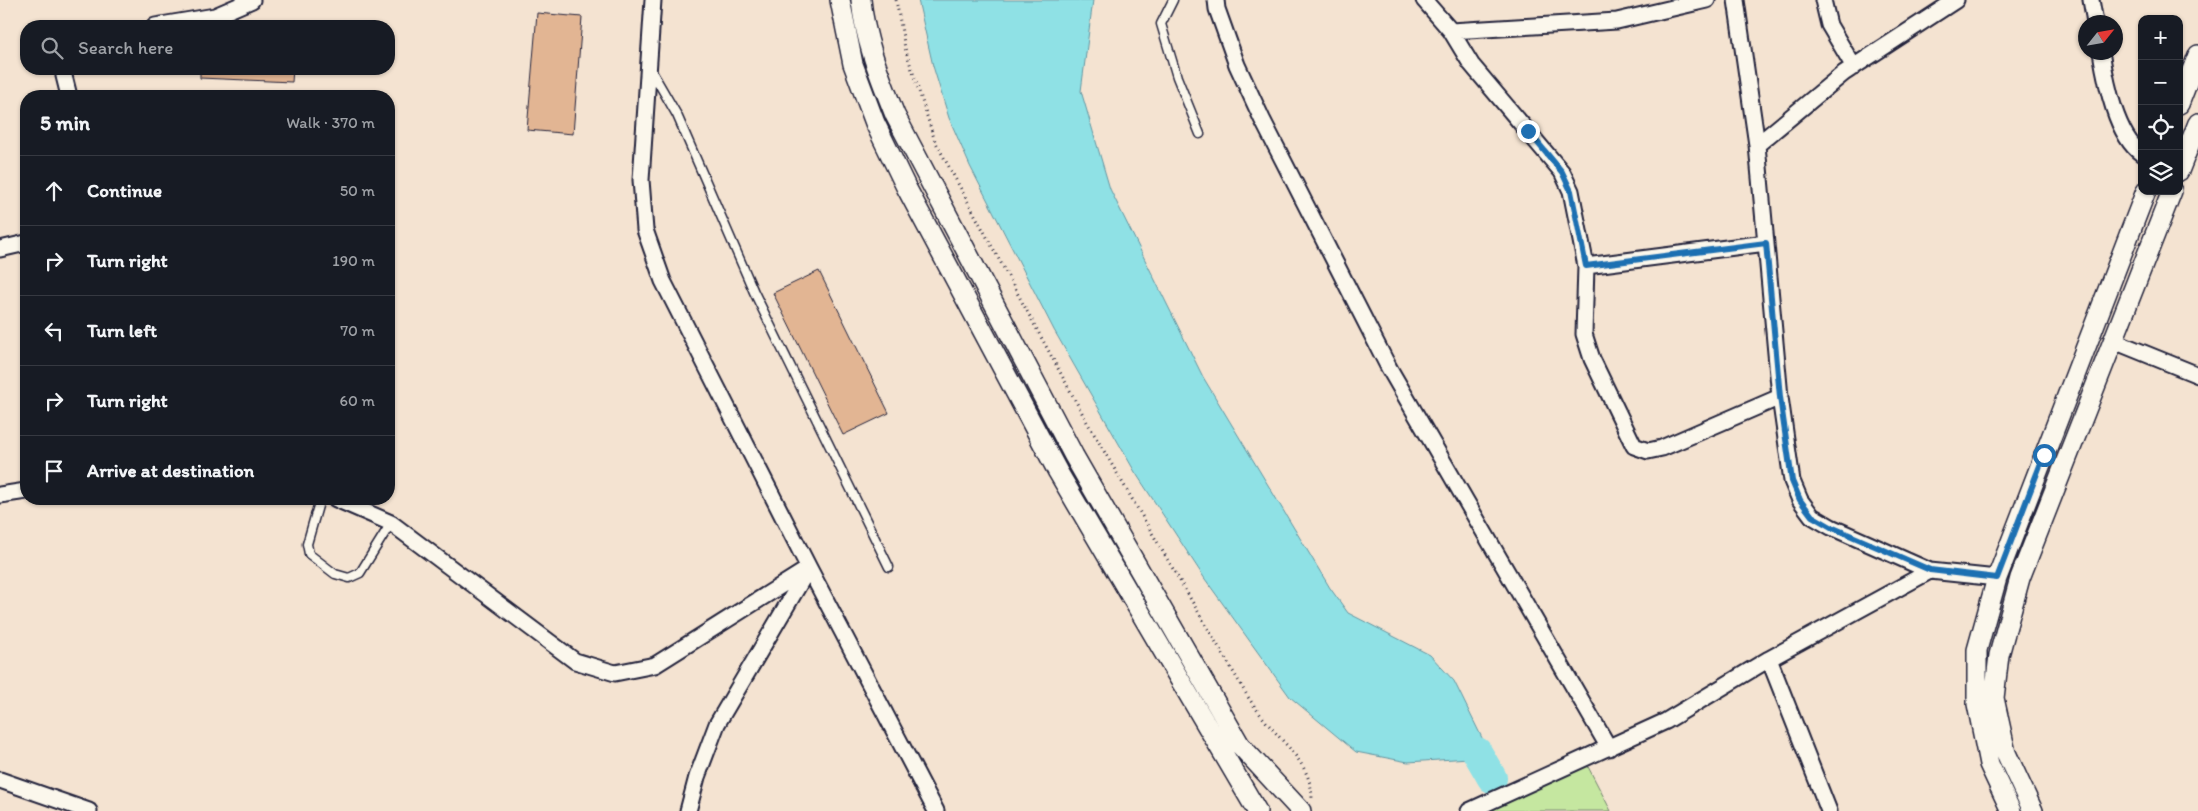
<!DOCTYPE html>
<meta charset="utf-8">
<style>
:root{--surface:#171b24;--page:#242831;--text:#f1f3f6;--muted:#9ea1a6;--line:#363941}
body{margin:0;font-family:Itim,sans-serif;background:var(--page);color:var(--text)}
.controls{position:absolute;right:15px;top:15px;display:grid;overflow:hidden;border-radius:10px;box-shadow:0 1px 4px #0004}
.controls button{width:45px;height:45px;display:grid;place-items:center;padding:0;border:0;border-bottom:1px solid var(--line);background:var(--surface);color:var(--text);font:25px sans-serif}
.compass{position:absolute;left:2078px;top:15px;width:45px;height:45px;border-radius:50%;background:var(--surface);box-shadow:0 1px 4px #0004;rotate:59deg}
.stop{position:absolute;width:15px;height:15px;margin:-11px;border:4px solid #1f6fb2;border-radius:50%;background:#fff}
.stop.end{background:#1f6fb2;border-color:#fff;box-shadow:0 1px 5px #0008}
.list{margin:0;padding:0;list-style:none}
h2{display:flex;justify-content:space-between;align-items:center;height:65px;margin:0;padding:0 20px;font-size:21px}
h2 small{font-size:16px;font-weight:400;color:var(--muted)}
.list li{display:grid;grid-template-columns:32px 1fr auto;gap:15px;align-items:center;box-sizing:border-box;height:70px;padding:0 20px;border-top:1px solid var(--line)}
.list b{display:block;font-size:19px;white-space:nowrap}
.list em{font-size:16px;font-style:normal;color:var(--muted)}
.icon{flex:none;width:28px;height:28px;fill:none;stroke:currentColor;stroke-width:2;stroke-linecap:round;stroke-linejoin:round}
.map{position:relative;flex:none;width:2198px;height:811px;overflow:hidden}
.search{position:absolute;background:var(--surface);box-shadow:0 1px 4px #0004;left:20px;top:20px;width:375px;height:55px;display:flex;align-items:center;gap:12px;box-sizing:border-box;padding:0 18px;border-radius:20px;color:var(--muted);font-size:19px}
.panel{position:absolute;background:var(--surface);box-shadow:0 1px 4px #0004;left:20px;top:90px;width:375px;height:415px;border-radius:20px}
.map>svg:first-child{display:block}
.green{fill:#c5e7a0;stroke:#74846e}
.water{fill:#8fe1e5;stroke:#6395a1}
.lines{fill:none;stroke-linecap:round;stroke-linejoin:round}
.river{stroke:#8fe1e5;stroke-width:30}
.building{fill:#e2b593;stroke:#22223b}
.service-casing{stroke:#22223b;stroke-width:11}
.minor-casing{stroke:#22223b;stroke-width:19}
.tertiary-casing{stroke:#22223b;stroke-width:22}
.path{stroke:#22223b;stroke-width:3;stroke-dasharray:1 4;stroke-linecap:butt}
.service{stroke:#fbf7ec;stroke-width:8}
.minor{stroke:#fbf7ec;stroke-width:15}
.tertiary{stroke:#fbf7ec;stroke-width:19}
.route{stroke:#1f6fb2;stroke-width:6}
</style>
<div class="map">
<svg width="2198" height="811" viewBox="0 0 2198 811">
<rect width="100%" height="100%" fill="#f4e3d1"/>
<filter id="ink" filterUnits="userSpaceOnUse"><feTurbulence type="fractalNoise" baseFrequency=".02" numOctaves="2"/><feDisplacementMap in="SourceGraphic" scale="10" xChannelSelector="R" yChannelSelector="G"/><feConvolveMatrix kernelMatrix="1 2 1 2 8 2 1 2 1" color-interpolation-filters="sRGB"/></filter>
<g filter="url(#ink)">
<path class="green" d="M1584,759L1611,811H1469Z"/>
<path class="water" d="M918,0H1093L1081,91L1110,189L1203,377L1330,588L1348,613L1430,655L1454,681L1485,744L1469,758L1408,762L1356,752L1290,697L1205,579L1135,472L1054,330L970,166L949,118L933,66Z"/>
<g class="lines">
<path class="river" d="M1477,752L1492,778"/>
</g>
<path class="building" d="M537,13L582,17L573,134L527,130Z
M200,69H293L292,82L200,78Z
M819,271L889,413L843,435L773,293Z"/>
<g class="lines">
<g class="service-casing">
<path id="service" d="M1173,0L1161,24L1177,77L1200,134
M651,70L677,115L754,292L889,567
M320,499L307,544L309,554L335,574L349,578L360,573L391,523"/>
</g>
<g class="minor-casing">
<path id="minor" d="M653,0L641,180L645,230L663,281L809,568L936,811
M1216,0L1217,9L1237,65L1262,119L1389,368L1609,748
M1424,0L1451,31L1471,64L1562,172L1571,191L1586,266L1584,334L1592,359L1634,446L1648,451L1662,448L1780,397
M1736,0L1757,145L1780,397L1792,481L1800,500L1812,516L1831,527L1930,571
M1823,0L1829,25L1854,67
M2091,0L2095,22
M155,26L215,16L252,0
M1451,31L1617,21L1707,0
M2101,52C2106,82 2116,136 2142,154
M65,69L64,76L69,96
M1757,145L1844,73L1956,0
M0,249L26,243
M1586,266L1766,243
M2114,341L2198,375
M0,495L26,491
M336,499L391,523L575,661L615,673L655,665L809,568
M1769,659L1829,811
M0,780L89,811
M688,811L697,777L717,724L807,571
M1469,811L1666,721L1769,659L1930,571L1997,578"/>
</g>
<g class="tertiary-casing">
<path id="tertiary" d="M840,0L853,64L875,123L906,187L1058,472L1257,811
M861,0C865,41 880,77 895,115L1074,456L1240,745L1301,811
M2179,104L2198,55
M2179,171L2198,123
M2011,811L1989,764L1977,704V650L1997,578L2146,191
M2033,811L2006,753L1994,698L1999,655L2020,578L2172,191"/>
</g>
<path class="path" d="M896,0L905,48L935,141L1087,422L1248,697C1253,704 1258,712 1264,719C1283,744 1311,763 1312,798"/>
<use href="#service" class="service"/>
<use href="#minor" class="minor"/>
<use href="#tertiary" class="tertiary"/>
</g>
</g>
<g class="lines" filter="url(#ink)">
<path class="route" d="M1528,131L1562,172L1571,191L1586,266L1766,243L1780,397L1792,481L1800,500L1812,516L1831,527L1930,570L1997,578L2044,455"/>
</g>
</svg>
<div class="controls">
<button>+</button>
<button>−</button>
<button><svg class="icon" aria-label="locate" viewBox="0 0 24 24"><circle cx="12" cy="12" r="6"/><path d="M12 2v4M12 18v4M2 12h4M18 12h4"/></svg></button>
<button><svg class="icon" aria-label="layers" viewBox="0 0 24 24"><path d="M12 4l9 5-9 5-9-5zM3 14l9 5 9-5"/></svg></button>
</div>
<svg class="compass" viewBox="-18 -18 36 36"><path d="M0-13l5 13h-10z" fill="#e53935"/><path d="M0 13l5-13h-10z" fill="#9ea1a6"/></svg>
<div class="stop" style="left:2044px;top:455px"></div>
<div class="stop end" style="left:1528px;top:131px"></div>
<div class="search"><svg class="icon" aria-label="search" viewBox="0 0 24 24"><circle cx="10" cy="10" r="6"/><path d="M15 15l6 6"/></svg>Search here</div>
<section class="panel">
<h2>5 min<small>Walk · 370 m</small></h2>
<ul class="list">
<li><svg class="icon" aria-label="ahead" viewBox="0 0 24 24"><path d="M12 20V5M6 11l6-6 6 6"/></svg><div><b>Continue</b></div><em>50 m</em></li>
<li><svg class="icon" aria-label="right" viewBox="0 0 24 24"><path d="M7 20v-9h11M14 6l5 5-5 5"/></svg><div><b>Turn right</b></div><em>190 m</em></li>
<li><svg class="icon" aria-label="left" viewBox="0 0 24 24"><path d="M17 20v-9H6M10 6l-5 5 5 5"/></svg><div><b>Turn left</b></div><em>70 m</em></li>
<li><svg class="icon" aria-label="right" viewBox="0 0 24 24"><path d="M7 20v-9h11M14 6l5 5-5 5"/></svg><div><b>Turn right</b></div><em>60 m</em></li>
<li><svg class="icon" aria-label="arrive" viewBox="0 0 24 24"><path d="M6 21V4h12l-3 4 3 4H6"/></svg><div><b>Arrive at destination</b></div></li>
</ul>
</section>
</div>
